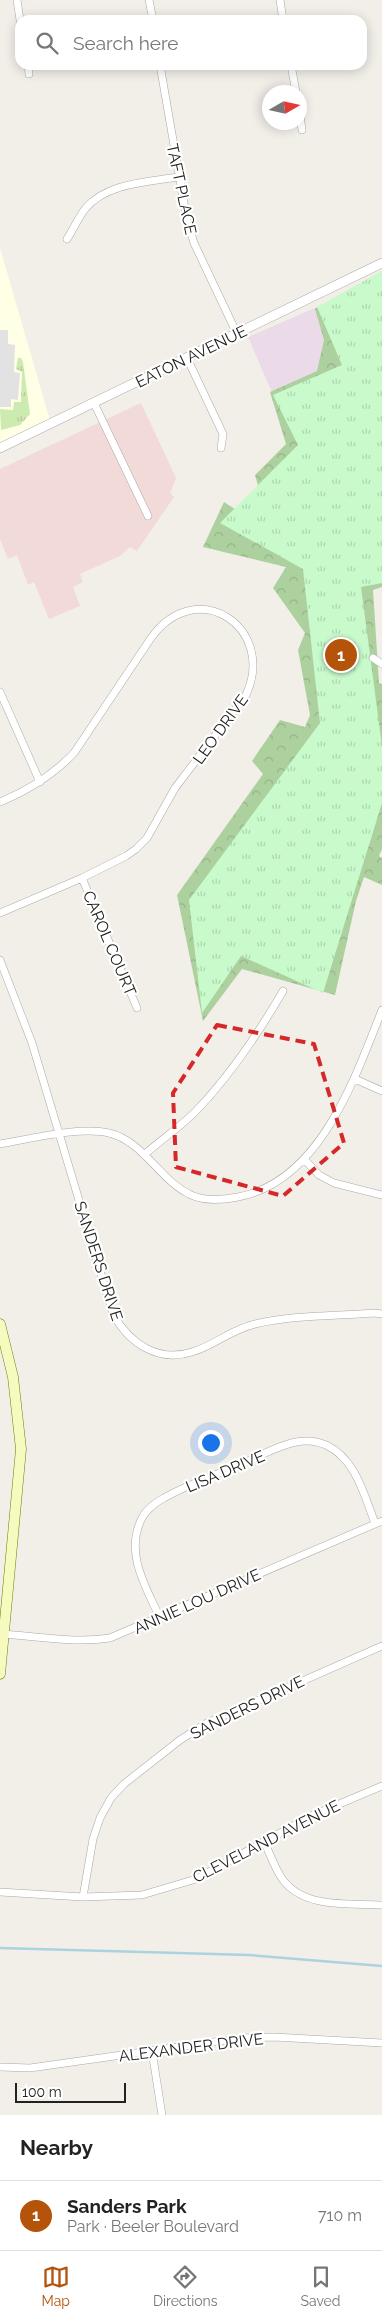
<!DOCTYPE html>
<meta charset="utf-8">
<style>
:root{--surface:#fff;--page:#f2f2f2;--text:#222;--muted:#767676;--line:#e0e0e0;--accent:#b45309}
body{margin:0;font-family:Raleway,sans-serif;background:var(--page);color:var(--text)}
.compass{position:absolute;left:262px;top:85px;width:45px;height:45px;border-radius:50%;background:var(--surface);box-shadow:0 2px 12px #0003;rotate:81deg}
.scale{position:absolute;left:15px;bottom:12px;width:111px;box-sizing:border-box;padding-left:5px;border:2px solid #222;border-top:0;font-size:14px;line-height:18px;white-space:nowrap;color:#222;-webkit-text-stroke:4px #fff;paint-order:stroke}
.you{position:absolute;left:210px;top:1442px;width:18px;height:18px;margin:-12px;border:4px solid #fff;border-radius:50%;background:#1a73e8;box-shadow:0 0 0 8px #1a73e833}
.badge{display:grid;place-items:center;width:32px;height:32px;border-radius:50%;background:var(--accent);color:#fff;font-size:16px;font-weight:700}
.pin{position:absolute;translate:-50% -50%;border:2px solid #fff;box-shadow:0 1px 5px #0006}
.list{margin:0;padding:0;list-style:none}
h2{display:flex;justify-content:space-between;align-items:center;height:65px;margin:0;padding:0 20px;font-size:21px}
h2 small{font-size:16px;font-weight:400;color:var(--muted)}
.list li{display:grid;grid-template-columns:32px 1fr auto;gap:15px;align-items:center;box-sizing:border-box;height:70px;padding:0 20px;border-top:1px solid var(--line)}
.list b{display:block;font-size:19px;white-space:nowrap}
.list p{margin:0;font-size:16px;white-space:nowrap;color:var(--muted)}
.list em{font-size:16px;font-style:normal;color:var(--muted)}
.icon{flex:none;width:28px;height:28px;fill:none;stroke:currentColor;stroke-width:2;stroke-linecap:round;stroke-linejoin:round}
.map{position:relative;flex:none;width:382px;height:2115px;overflow:hidden}
.search{position:absolute;background:var(--surface);box-shadow:0 2px 12px #0003;left:15px;right:15px;top:15px;height:55px;display:flex;align-items:center;gap:12px;box-sizing:border-box;padding:0 18px;border-radius:15px;color:var(--muted);font-size:19px}
.sheet{height:135px;background:var(--surface)}
nav{display:flex;justify-content:space-around;align-items:center;box-sizing:border-box;height:70px;border-top:1px solid var(--line);background:var(--surface);font-size:14px;color:var(--muted)}
nav a{display:grid;justify-items:center;gap:2px}
nav .on{color:var(--accent)}
.map>svg:first-child{display:block}
.commercial{fill:#f2dad9}
.industrial{fill:#ebdbe8}
.education{fill:#ffffe5}
.grass{fill:url(#grass-tufts)}
.forest{fill:url(#forest-crowns)}
.park{fill:url(#park-tufts)}
.parking{fill:#e2e2e2}
.lines{fill:none;stroke-linecap:round;stroke-linejoin:round}
.stream{stroke:#aad3df;stroke-width:2.5}
.minor-casing{stroke:#a9a9a9;stroke-width:8}
.tertiary-casing{stroke:#a9a9a9;stroke-width:10}
.secondary-casing{stroke:#707d05;stroke-width:11}
.minor{stroke:#fff;stroke-width:7}
.tertiary{stroke:#fff;stroke-width:9}
.secondary{stroke:#f7fabf;stroke-width:10}
.marked{fill:none;stroke:#d62828;stroke-width:4;stroke-dasharray:10 6;stroke-linejoin:round}
.labels{text-anchor:middle;stroke-width:4.5;stroke-linejoin:round;paint-order:stroke}
.street-label{font-size:16px;fill:#222;stroke:#fff}
</style>
<div class="map">
<svg width="382" height="2115" viewBox="0 0 382 2115">
<defs>
<pattern id="grass-tufts" width="24" height="20" patternUnits="userSpaceOnUse" patternTransform="scale(1.25)"><rect width="24" height="20" fill="#cdebb0"/><path d="M3 7l-1-3M5 7V3M7 7l1-3M15 17l-1-3M17 17v-4M19 17l1-3" fill="none" stroke="#b0c997"/></pattern>
<pattern id="forest-crowns" width="20" height="18" patternUnits="userSpaceOnUse" patternTransform="scale(1.25)"><rect width="20" height="18" fill="#add19e"/><path d="M2 6a3 3 0 1 1 6 0M12 15a3 3 0 1 1 6 0" fill="none" stroke="#95b388"/></pattern>
<pattern id="park-tufts" width="24" height="20" patternUnits="userSpaceOnUse" patternTransform="scale(1.25)"><rect width="24" height="20" fill="#c8facc"/><path d="M3 7l-1-3M5 7V3M7 7l1-3M15 17l-1-3M17 17v-4M19 17l1-3" fill="none" stroke="#acd6af"/></pattern>
</defs>
<rect width="100%" height="100%" fill="#f2efe9"/>
<path class="commercial" d="M141,403L176,478L170,493L174,497L137,551L130,547L120,556L80,574L83,582L73,587L80,606L49,619L34,582L28,585L17,555L8,559L0,539V469Z"/>
<path class="industrial" d="M317,307L343,365L273,395L248,337Z"/>
<path class="education" d="M0,248L51,424L0,448Z"/>
<path class="grass" d="M18,358H21L23,362L30,414L20,425L1,430L0,409L13,410L14,402H21L22,372L16,369Z"/>
<path class="forest" d="M382,272V587L373,590L379,683L382,684V849L379,856L382,858V885L364,877L356,901L335,995L242,969L203,1021L177,895L263,774L252,761L280,720L305,727L310,715L298,650L305,633L273,588L286,567L203,547L224,502L249,518L264,506L255,475L286,444L270,392L317,371L324,340L315,309Z"/>
<path class="park" d="M382,271V583L361,587L382,746V803L323,993L241,956L202,1013L189,900L320,723L303,569L220,523L298,445L273,395L342,365L317,307Z"/>
<path class="parking" d="M0,330H8V344L15,345L14,372L20,373L18,400L11,399V407H0Z"/>
<g class="lines">
<path class="stream" d="M0,1948L249,1955L382,1966"/>
<g class="minor-casing">
<path id="minor" d="M17,0L20,20
M149,0L153,20
M280,0L283,20
M269,20L283,18
M28,65L29,74
M160,65L187,220L194,243L237,334
M291,65L296,92
M300,115L302,130
M67,239C73,230 78,218 85,209C106,183 147,182 178,177
M187,358L223,434L221,448
M94,403L148,516
M373,658L382,664
M0,692L40,782
M0,802C29,790 53,775 74,753L151,638C197,574 277,628 246,695L175,788L147,838L136,849L126,856L82,878L0,913
M82,878L137,1008
M0,960L32,1043L113,1314C129,1343 158,1363 192,1352C215,1345 230,1330 255,1324C293,1315 335,1316 374,1313L382,1314
M355,1079L382,1091
M0,1144C30,1139 80,1126 109,1133C143,1141 159,1179 189,1194C204,1202 223,1200 238,1197C320,1182 355,1078 382,1010
M145,1154C161,1140 180,1127 195,1112C230,1076 258,1034 283,991
M304,1159L319,1175L334,1183L382,1195
M160,1618C146,1587 124,1553 142,1518C146,1510 156,1502 164,1498C186,1485 213,1476 237,1466C256,1458 276,1446 296,1442C306,1440 317,1441 326,1445C356,1459 364,1495 375,1523
M4,1634C40,1637 75,1643 110,1638L382,1521
M264,1841C270,1854 275,1869 283,1880C305,1909 350,1903 382,1905
M0,1892L83,1897L142,1895L196,1879L311,1816L382,1786
M83,1897L93,1839L100,1818L111,1798L124,1784L180,1740L207,1723L382,1646
M152,2051L162,2115
M0,2067L30,2068L242,2038L274,2037L382,2043"/>
</g>
<g class="tertiary-casing">
<path id="tertiary" d="M0,448L382,263"/>
</g>
<g class="secondary-casing">
<path id="secondary" d="M0,1324L13,1377L21,1449L0,1674"/>
</g>
<use href="#minor" class="minor"/>
<use href="#tertiary" class="tertiary"/>
<use href="#secondary" class="secondary"/>
</g>
<path class="marked" d="M217,1025L314,1044L344,1143L283,1196L176,1167L173,1093Z"/>
<g class="labels">
<g class="street-label">
<text transform="translate(182 189) rotate(78)" y="6">TAFT PLACE</text>
<text transform="translate(191 356) rotate(-26)" y="6">EATON AVENUE</text>
<text transform="translate(220 729) rotate(-54)" y="6">LEO DRIVE</text>
<text transform="translate(110 943) rotate(67)" y="6">CAROL COURT</text>
<text transform="translate(99 1261) rotate(72)" y="6">SANDERS DRIVE</text>
<text transform="translate(225 1471) rotate(-23)" y="6">LISA DRIVE</text>
<text transform="translate(197 1601) rotate(-24)" y="6">ANNIE LOU DRIVE</text>
<text transform="translate(247 1707) rotate(-26)" y="6">SANDERS DRIVE</text>
<text transform="translate(266 1841) rotate(-27)" y="6">CLEVELAND AVENUE</text>
<text transform="translate(191 2047) rotate(-7)" y="6">ALEXANDER DRIVE</text>
</g>
</g>
</svg>
<svg class="compass" viewBox="-18 -18 36 36"><path d="M0-13l5 13h-10z" fill="#e53935"/><path d="M0 13l5-13h-10z" fill="#767676"/></svg>
<div class="scale">100 m</div>
<div class="you"></div>
<div class="pin badge" style="left:341px;top:655px">1</div>
<div class="search"><svg class="icon" aria-label="search" viewBox="0 0 24 24"><circle cx="10" cy="10" r="6"/><path d="M15 15l6 6"/></svg>Search here</div>
</div>
<section class="sheet">
<h2>Nearby<small></small></h2>
<ul class="list">
<li><span class="badge">1</span><div><b>Sanders Park</b><p>Park · Beeler Boulevard</p></div><em>710 m</em></li>
</ul>
</section>
<nav>
<a class="on"><svg class="icon" aria-label="map" viewBox="0 0 24 24"><path d="M3 6l6-2 6 2 6-2v14l-6 2-6-2-6 2zM9 4v14M15 6v14"/></svg>Map</a>
<a><svg class="icon" aria-label="directions" viewBox="0 0 24 24"><path d="M12 3l9 9-9 9-9-9zM9 14v-3h6M13 9l2 2-2 2"/></svg>Directions</a>
<a><svg class="icon" aria-label="saved" viewBox="0 0 24 24"><path d="M7 4h10v16l-5-4-5 4z"/></svg>Saved</a>
</nav>
